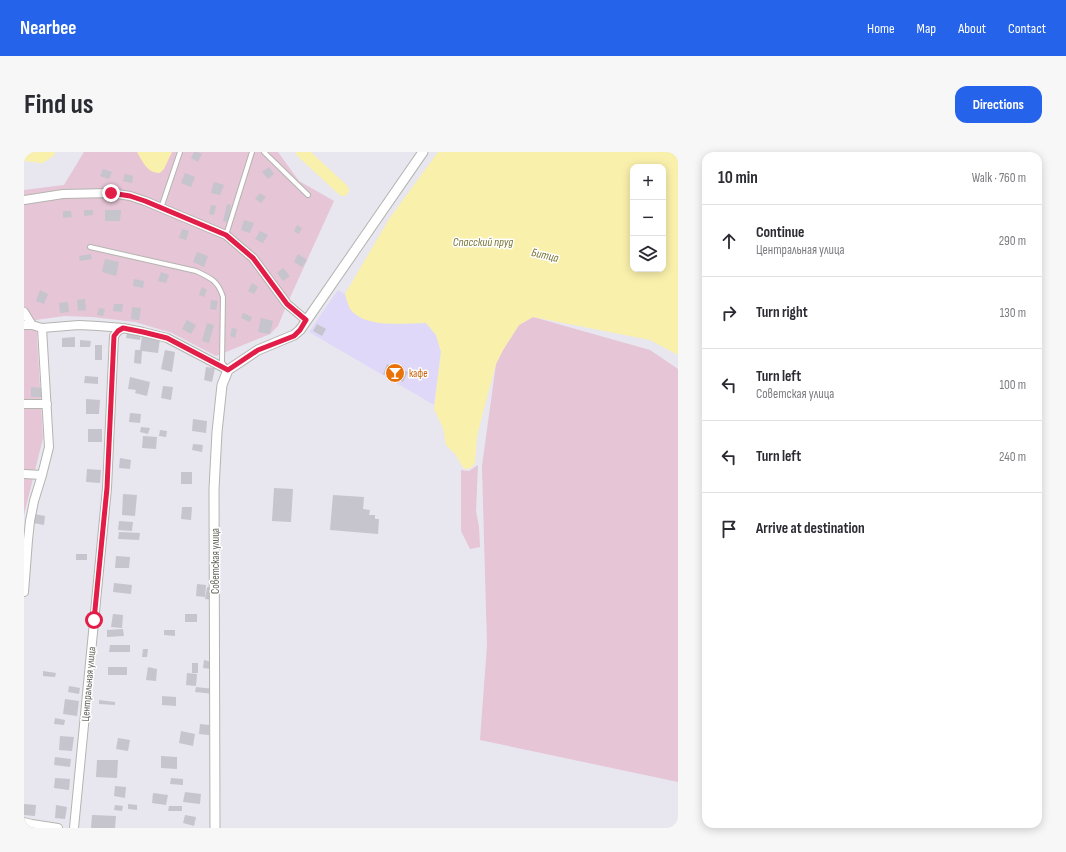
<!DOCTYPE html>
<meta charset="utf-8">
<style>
:root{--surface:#fff;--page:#f7f7f7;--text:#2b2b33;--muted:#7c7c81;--line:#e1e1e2;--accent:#2563eb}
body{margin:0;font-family:"Sofia Sans Condensed",sans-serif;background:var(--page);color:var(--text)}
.controls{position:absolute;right:12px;top:12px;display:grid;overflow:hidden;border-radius:8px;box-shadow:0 2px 10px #0003}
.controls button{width:36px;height:36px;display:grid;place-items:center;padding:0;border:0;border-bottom:1px solid var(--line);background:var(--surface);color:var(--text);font:20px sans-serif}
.stop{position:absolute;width:12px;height:12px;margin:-9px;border:3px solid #e11d48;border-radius:50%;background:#fff}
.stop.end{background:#e11d48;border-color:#fff;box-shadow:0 1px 4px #0008}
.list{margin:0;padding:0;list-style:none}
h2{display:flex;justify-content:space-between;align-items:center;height:52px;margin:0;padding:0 16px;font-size:17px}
h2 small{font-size:13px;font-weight:400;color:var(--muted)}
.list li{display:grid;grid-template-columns:26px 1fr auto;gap:12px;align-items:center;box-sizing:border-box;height:72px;padding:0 16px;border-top:1px solid var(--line)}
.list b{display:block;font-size:15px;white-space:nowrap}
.list p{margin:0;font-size:13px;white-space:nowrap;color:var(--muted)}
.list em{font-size:13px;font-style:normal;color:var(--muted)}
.icon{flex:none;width:22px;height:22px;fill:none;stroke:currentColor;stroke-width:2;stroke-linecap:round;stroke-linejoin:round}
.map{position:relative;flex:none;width:654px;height:676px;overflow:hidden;border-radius:12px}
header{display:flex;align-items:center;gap:24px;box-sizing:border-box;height:56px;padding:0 20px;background:var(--accent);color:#fff}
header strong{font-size:19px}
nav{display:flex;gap:22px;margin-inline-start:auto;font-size:14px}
.intro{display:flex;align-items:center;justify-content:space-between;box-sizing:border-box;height:96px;padding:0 24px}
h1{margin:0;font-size:28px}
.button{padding:10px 18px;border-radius:12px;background:var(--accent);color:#fff;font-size:14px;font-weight:700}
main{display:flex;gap:24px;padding:0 24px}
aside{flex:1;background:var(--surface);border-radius:12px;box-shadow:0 2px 10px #0003}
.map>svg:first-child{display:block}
.green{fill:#e5c5d6}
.sand{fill:#dfd8f8}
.water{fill:#f9f0ac;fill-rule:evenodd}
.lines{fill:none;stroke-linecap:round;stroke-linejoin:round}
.river{stroke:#f9f0ac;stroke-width:12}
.building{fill:#c6c4cd}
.service-casing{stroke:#b4b5af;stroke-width:6}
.minor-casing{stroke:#b4b5af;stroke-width:10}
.tertiary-casing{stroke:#b4b5af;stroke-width:11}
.service{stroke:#fff;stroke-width:4}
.minor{stroke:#fff;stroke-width:8}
.tertiary{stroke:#fff;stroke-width:9}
.route{stroke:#e11d48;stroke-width:5}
.labels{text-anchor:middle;stroke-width:3;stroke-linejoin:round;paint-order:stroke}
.food-label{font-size:11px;fill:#c56008;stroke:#fff;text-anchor:start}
.street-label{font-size:11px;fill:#65655e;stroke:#fff}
.water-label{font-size:12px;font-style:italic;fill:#787536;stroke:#fff}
</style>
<header>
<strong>Nearbee</strong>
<nav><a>Home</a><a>Map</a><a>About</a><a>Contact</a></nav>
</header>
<div class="intro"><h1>Find us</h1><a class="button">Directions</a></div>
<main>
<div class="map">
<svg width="654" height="676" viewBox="0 0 654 676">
<rect width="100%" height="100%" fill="#e8e6ef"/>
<path class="green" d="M60,0H254L275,29L310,49L263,152L254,174L246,182L192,204L148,181L111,170L68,165L40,164L12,168L19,286L0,363V38L40,33Z
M509,165L626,198L654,217V630L456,588L463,493L458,314L472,212L479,198L495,173Z
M454,313L452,359L455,375L456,395L446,397L437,379V318L445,319Z"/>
<path class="sand" d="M314,138L321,142L326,156L357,171H402L412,183L417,200L410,253L285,180Z"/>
<path class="water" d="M113,0H148L140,17L136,21C123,21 119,10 113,0Z
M414,0H654V203L626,188L509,165L495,173L479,198L472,212L458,264L453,285L451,311L447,316L440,317L431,302L422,293L419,276L410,257L417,200L412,183L402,171C379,171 342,177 326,157C324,153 322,146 321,142L365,67ZM609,15H639V117H609Z"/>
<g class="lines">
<path class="river" d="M278,0L319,38
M0,3L17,5L25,0"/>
</g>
<path class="building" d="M170,0H173L178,2L174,10L167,6Z
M245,15L250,22L244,27L238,20Z
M79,17L88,20L85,27L76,24Z
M161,21L171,25L167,35L157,31Z
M101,22L109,24L108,31L99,29Z
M190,30L200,33L196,43L187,41Z
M236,41L242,45L237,51L231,47Z
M203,52L207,53L204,70L199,69Z
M187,53L192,54L190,63L185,62Z
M60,58H69V63L60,64Z
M81,58H97L96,69H81Z
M39,59H47L48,65L39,66Z
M220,68L230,71L226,81L217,78Z
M273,73L278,76L275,82L270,79Z
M158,77L165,79L162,88L155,86Z
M236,79L244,83L239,91L231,87Z
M173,100L184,104L180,115L169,110Z
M67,102L68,107L56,109L55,104Z
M274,102L283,108L278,115L270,110Z
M81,107L95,110L92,124L78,120Z
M259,116L266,124L259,129L253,121Z
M137,120L145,123L142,131L134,129Z
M110,127L120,129L119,136L109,134Z
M228,131L234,135L230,142L224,139Z
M178,135L183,138L180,145L175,143Z
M16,138L24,142L20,152L12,149Z
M61,147L62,158L54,159L53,148Z
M187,148L194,149L192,158L186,157Z
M44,150L45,160L36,161L35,151Z
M90,152H99L98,160L89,159Z
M108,155L117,156L115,168L107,167Z
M75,156L81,157L79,164L73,163Z
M219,161L228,165L226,170L217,166Z
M237,166L249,169L246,182L234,180Z
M163,168L172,173L167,182L158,177Z
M183,171L190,173L185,191L178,189Z
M293,172L302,177L298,184L289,179Z
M208,176L213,177L211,186L206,184Z
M103,181L117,183L116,188L102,186Z
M118,184L136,187L134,201L118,199L117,212L110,211L111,198H116Z
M51,185V195H38V186Z
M56,188L67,189L66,195H56Z
M71,193H78V208H71Z
M141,198L151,200L148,220L137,217Z
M363,212L384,220L379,230L359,222Z
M182,215L191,216L188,230L180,228Z
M61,224L74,225V232L60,231Z
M106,225L126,230L123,244L111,241L112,238L104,237Z
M139,234L149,235L147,248L137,246Z
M7,235L17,236V245H7Z
M62,247L76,248L75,262H62Z
M106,261L117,262L116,271L105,270Z
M169,267L183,269L182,281L168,279Z
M117,275L126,276L124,282L116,280Z
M64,277H78V290H64Z
M136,278L143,279L142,285L135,284Z
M119,284L133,285L132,297L118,296Z
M169,292L179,293L178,300L168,298Z
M96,306L107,308L106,317L95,316Z
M63,317L77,318L76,331L62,330Z
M157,320H168V332H157Z
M250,336L269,337L267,370L248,369Z
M99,342L113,343L111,364L98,363Z
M309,343L340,345L339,357L346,358L345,363H351V367H355L354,382L306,378Z
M158,355H168L167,368L157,367Z
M10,362L21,364L20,373L9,371Z
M95,369L109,370L108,379L94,378Z
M95,380L116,381L115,388L94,387Z
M52,402H63V408H52Z
M92,404L106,405L105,416H91Z
M90,431L108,433L107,442L89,440Z
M173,432L182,433L181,445L172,444Z
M183,435L190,436L189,448L181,447Z
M89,462L99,463L98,476L87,475Z
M161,462H173V470H161Z
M99,477L100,484L83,485V478Z
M140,478H151V484L140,483Z
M86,493H106V500H85Z
M119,497H124L123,505H118Z
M180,508L188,510L187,517L179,516Z
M168,511H174V521H168Z
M84,515H103V523H84Z
M124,515L133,517L132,529L122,528Z
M19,519L32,521L31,525L19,524Z
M163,521L173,522L172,534L162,533Z
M45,534L56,536L55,542L44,540Z
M172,535L190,537V542L171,540Z
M138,544L152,545V554L138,553Z
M41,547L55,549L53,564L39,562Z
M75,548L91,550V553L75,552Z
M31,566L41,568L40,573L30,572Z
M176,572L185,573V583L175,582Z
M157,579L171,582L169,594L155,591Z
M36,584L50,585L48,599L35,598Z
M94,586L106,588L104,599L92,597Z
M137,604L153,605V617L137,616Z
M31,605L47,607L46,615L30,613Z
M73,608H94L93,626L72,625Z
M31,626L46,627L45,638L30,636Z
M147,626L159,627V633L146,632Z
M91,634L102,635L101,646L90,644Z
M161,640L177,642L176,652L159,650Z
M129,641L144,643L142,653L128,651Z
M0,652L12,653L11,664L0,663Z
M104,652L113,653V658L104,657Z
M32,653L43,655L41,667L31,666Z
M91,653L99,654L98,659L90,658Z
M145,654H158V659H144Z
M68,663L92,664L91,676H67Z
M161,663L172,665L170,674L159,671Z"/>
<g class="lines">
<g class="service-casing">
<path id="service" d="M240,0L284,43
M137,56L156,0
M202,83L228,0
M66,95L172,119C187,126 194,129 199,145L198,210L201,215"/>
</g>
<g class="minor-casing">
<path id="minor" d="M0,48L39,42L87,41L106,44L121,49L202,83L229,106L263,152L282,168
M0,160L8,173
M0,173H8L18,176L55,173L74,174L99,176L119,180L143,186L204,218
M0,252H23
M0,322L18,323
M0,440L4,388L6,369L10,349L18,323L25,295L18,176
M0,670L8,672L34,676
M50,676L83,336L90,184L94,179L99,176"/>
</g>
<g class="tertiary-casing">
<path id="tertiary" d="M191,676L190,337L193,280L198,233L204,218L234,198L270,183L276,178L399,0"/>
</g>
<use href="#service" class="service"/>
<use href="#minor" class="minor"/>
<use href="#tertiary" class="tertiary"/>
</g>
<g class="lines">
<path class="route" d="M70,468L83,336L90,184L94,179L99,176L119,180L143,186L204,218L234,198L270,184L276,178L282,168L263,152L229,106L202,83L121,49L106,44L87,41"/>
</g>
<defs>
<g id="bar-disc" transform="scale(1)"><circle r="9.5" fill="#e8710a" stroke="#fff"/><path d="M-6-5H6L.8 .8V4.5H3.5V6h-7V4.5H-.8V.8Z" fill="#fff"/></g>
</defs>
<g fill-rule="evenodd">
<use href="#bar-disc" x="371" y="221"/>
</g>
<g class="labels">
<g class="food-label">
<text x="385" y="225">кафе</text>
</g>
<g class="street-label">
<text transform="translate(191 409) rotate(-90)" y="4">Советская улица</text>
<text transform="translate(64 532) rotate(-85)" y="4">Центральная улица</text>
</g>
<g class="water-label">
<text x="459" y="94">Спасский пруд</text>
<text transform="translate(521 103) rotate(13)" y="4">Битца</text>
</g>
</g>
</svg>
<div class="controls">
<button>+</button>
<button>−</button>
<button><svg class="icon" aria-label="layers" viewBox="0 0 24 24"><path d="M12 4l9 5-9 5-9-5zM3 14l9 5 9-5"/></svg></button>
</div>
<div class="stop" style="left:70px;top:468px"></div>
<div class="stop end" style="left:87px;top:41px"></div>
</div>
<aside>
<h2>10 min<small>Walk · 760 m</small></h2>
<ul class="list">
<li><svg class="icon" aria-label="ahead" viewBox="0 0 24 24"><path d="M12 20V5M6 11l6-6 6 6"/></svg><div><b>Continue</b><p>Центральная улица</p></div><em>290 m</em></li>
<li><svg class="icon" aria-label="right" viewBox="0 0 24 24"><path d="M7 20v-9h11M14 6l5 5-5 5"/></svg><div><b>Turn right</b></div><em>130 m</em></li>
<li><svg class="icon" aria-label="left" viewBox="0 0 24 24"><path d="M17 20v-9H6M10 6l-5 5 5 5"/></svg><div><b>Turn left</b><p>Советская улица</p></div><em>100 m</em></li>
<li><svg class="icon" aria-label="left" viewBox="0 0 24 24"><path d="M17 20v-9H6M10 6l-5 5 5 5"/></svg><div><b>Turn left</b></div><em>240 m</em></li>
<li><svg class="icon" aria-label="arrive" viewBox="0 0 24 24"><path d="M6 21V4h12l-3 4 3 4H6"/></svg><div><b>Arrive at destination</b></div></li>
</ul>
</aside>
</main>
